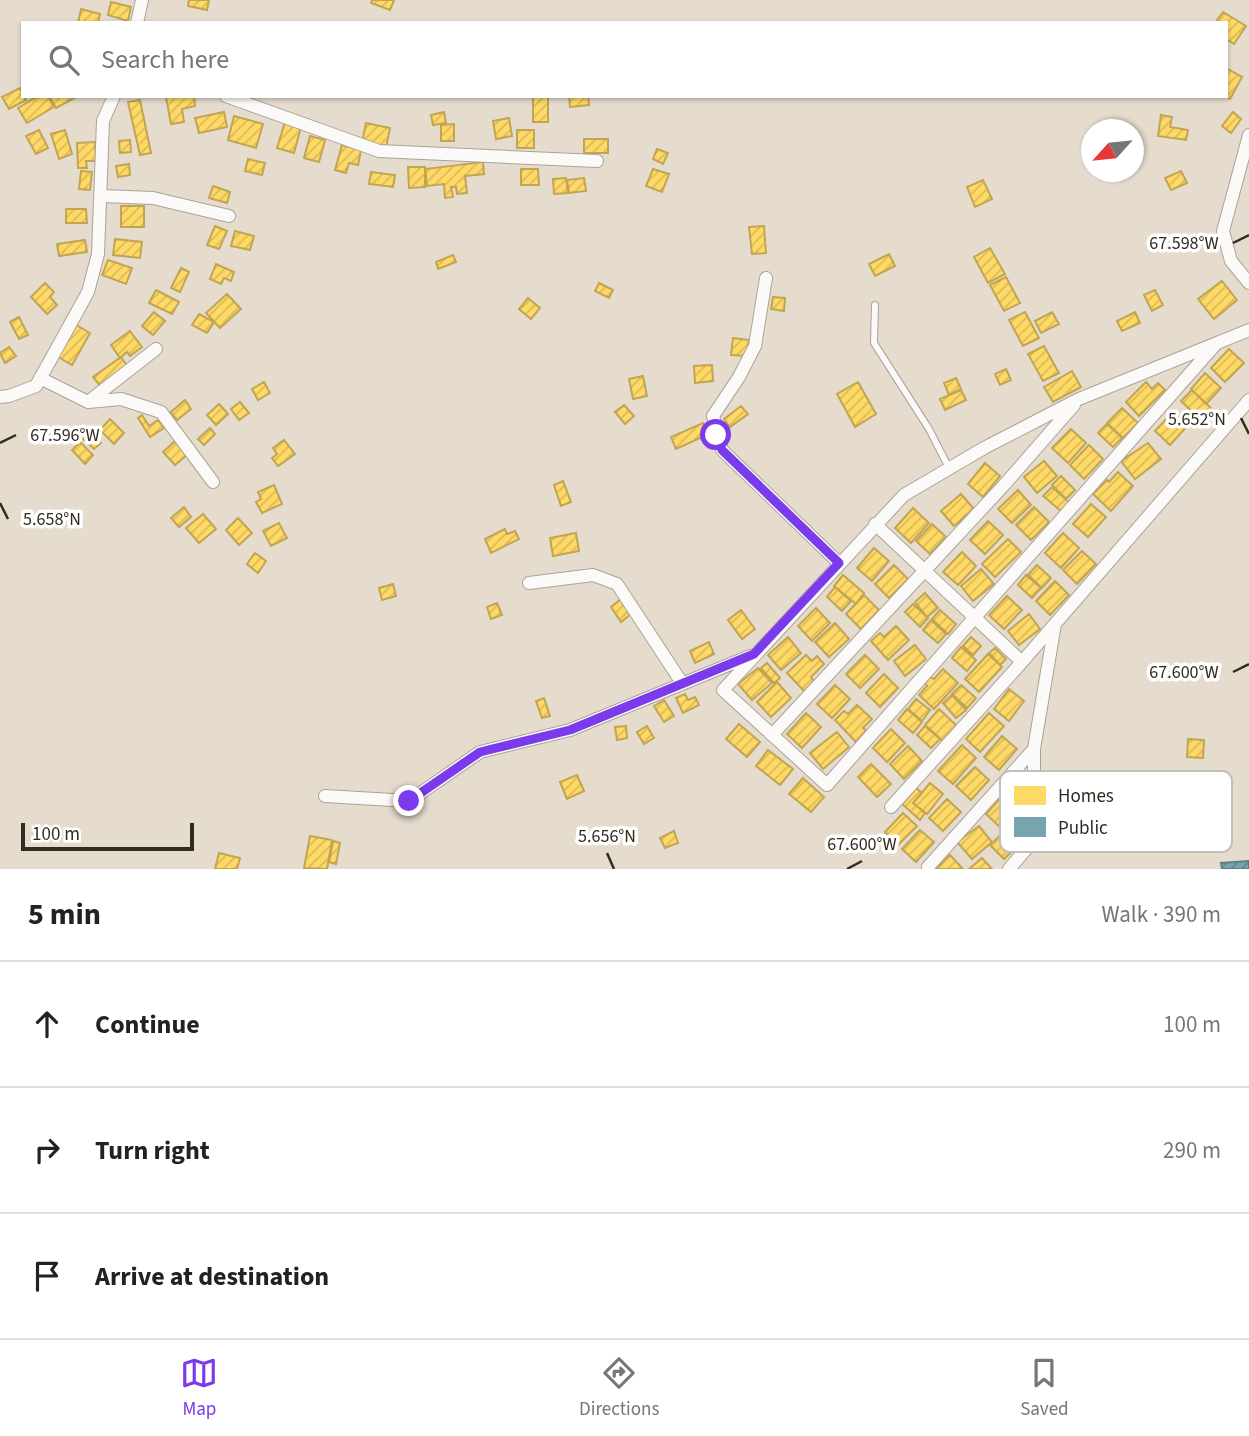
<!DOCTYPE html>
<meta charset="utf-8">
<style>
:root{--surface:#fff;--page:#f6f6f6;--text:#222;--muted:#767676;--line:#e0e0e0;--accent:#7c3aed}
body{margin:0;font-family:"Source Sans 3",sans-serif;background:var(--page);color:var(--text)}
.compass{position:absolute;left:1081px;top:119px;width:63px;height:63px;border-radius:50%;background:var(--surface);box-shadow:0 2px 5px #0004;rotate:243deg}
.scale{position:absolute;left:21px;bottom:18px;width:173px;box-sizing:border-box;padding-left:7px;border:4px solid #312b22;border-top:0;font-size:19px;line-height:24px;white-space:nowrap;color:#312b22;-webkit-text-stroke:5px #fff;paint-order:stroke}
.stop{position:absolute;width:21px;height:21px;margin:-16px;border:5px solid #7c3aed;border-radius:50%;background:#fff}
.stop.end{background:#7c3aed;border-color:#fff;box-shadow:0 2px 7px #0008}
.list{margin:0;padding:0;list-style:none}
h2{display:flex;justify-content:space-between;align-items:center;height:91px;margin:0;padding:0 28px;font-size:30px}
h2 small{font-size:23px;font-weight:400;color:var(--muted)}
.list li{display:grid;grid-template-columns:46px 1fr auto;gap:21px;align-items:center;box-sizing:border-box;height:126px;padding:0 28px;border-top:2px solid var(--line)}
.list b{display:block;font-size:26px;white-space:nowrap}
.list em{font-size:23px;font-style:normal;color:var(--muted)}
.icon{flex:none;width:38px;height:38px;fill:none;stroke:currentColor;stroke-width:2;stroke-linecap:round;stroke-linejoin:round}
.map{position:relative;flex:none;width:1249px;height:869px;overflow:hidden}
.search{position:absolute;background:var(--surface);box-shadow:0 2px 5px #0004;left:21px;right:21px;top:21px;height:77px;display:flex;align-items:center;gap:18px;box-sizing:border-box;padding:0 24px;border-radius:0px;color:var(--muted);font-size:26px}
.sheet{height:469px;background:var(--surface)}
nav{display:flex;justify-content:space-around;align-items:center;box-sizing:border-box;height:98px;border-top:2px solid var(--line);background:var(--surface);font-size:19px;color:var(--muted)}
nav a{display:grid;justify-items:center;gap:4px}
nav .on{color:var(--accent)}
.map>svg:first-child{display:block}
.homes{fill:url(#homes-hatch);stroke:#c1a552;stroke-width:2}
.public{fill:url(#public-hatch);stroke:#618085;stroke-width:2}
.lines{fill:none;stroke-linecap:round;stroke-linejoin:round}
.service-casing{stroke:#aaa399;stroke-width:8}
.minor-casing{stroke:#aaa399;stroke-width:14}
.service{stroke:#fbfaf8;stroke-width:6}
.minor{stroke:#fbfaf8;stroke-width:12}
.route{stroke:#7c3aed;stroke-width:9}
.ticks{fill:none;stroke:#312b22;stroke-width:2.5}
.key{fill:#fff;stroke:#c1bfbd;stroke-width:2}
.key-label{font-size:19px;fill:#312b22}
.ticks-label{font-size:18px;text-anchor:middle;fill:#312b22;stroke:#fff;stroke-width:7;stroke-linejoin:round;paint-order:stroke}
</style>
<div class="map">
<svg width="1249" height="869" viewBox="0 0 1249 869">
<defs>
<pattern id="homes-hatch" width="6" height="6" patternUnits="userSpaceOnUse" patternTransform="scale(1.75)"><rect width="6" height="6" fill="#ffd966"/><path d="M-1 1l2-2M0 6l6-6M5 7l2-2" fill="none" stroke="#dbba58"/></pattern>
<pattern id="public-hatch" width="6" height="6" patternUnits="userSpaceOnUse" patternTransform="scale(1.75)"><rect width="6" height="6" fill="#76a5af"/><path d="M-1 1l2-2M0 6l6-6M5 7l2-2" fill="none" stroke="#61878e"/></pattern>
</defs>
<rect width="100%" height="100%" fill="#e5dcce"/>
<path class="homes" d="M189,0H209L207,10L188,6Z
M372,0H394L390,10L371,3Z
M111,2L131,7L128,21L108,15Z
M81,9L100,14L98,23H78Z
M1223,12L1246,26L1234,44L1226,39V23H1215Z
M1226,68L1242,77L1230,99L1225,96Z
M20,88L26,100L9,109L2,97Z
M38,96H48L54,107L27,123L18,108Z
M49,96H78L56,108Z
M194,96L195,106L182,109L184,122L171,124L166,97Z
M533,96H548V122H533Z
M569,96H588L589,105L570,107Z
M140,100L151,153L140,155L128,102Z
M224,112L227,127L199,133L195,118Z
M444,112L446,123L433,125L431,115Z
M1233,112L1241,119L1231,133L1222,126Z
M1161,115L1172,117L1170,127L1188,130L1186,140L1158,136Z
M234,116L263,124L256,148L228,140Z
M509,118L512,136L496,139L493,121Z
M285,122L301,127L294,153L277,148Z
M366,123L390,128L386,148L362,143Z
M454,124V141H441V125Z
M39,130L48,148L36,154L26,136Z
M65,130L72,154L59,159L51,134Z
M517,130H534V148H517Z
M310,136L325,140L319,162L304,158Z
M584,139H608V153H584Z
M130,140L131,152L120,153L119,141Z
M95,142L96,161H86L87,168H78L77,143Z
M342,145L361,150L358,165L349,163L346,173L335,170Z
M657,149L668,153L663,164L653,159Z
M248,159L265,163L262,175L245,171Z
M483,162L484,174L465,176L467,193L457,194L456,187H451L453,197L445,198L444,184L427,186L425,169Z
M129,164L130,175L118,177L116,166Z
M408,167H425V187L409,188Z
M521,169H538L539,185H521Z
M653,169L669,174L662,192L646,186Z
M81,171L92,172L90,190L79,189Z
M1181,171L1187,183L1171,190L1165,178Z
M371,172L395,175L393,187L369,184Z
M566,178L568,193L554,194L553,179Z
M584,178L586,191L569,193L567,180Z
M983,180L992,199L975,207L967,187Z
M213,186L230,192L227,203L209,198Z
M121,206H144V227H121Z
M66,209H86L87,223H66Z
M215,226L227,231L219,249L207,245Z
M764,226L766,253L752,254L749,227Z
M235,231L254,236L250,250L231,246Z
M115,239L142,242L140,258L113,255Z
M85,240L87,252L59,256L57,244Z
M990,248L1005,274L988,283L974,257Z
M889,254L895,266L875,276L869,264Z
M453,255L456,262L438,269L436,262Z
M108,260L132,268L126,284L102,275Z
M216,264L234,272L231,281L224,278L221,284L210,279Z
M181,268L189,272L180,292L171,288Z
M1006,277L1020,303L1004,311L990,285Z
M1222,281L1237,300L1214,319L1198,299Z
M45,283L54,292L50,297L57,305L47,314L31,297Z
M599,283L613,290L609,298L595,291Z
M156,290L179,302L172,314L149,303Z
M1155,290L1163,305L1152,311L1144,295Z
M227,294L241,309L220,328L206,313Z
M773,297L785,298L784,311L771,309Z
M528,298L540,308L531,319L519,309Z
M154,312L165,321L153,335L142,326Z
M1025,312L1039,338L1023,346L1009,320Z
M1052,312L1059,324L1041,333L1035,321Z
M1135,312L1140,323L1122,331L1117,321Z
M199,314L214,322L207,333L192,325Z
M19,317L28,335L19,339L10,322Z
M73,323L90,333L72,365L55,355Z
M130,331L142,347L130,356L127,352L120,358L111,345Z
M733,338L749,340L747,356L731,355Z
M1044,346L1059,373L1043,381L1028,354Z
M9,347L16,356L5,363L0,353Z
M1229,349L1244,363L1225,382L1211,368Z
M121,357L128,367L102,388L93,377Z
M712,365L713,381L695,383L694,366Z
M1006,369L1011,380L1000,385L995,374Z
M1072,371L1081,387L1053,402L1044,387Z
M1205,373L1221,388L1206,404L1191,389Z
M643,376L647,396L633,399L629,379Z
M956,378L961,389L949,395L944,383Z
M264,382L270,393L258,400L252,389Z
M858,382L876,414L855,427L837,394Z
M1146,382L1152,389L1158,383L1165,390L1139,416L1126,402Z
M961,390L966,400L945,410L940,399Z
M1192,390L1213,410L1202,421L1181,401Z
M185,400L191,409L177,420L171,412Z
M240,402L249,413L239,420L231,409Z
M219,404L228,414L216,425L207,415Z
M624,405L634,416L625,424L615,412Z
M741,406L748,414L730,427L724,419Z
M1122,408L1138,423L1123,438L1107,423Z
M1174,411L1189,424L1170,445L1155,431Z
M142,415L149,426L158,420L164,428L150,437L138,418Z
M110,419L124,433L114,444L100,430Z
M703,423L707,435L676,449L671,437Z
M1107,424L1122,438L1113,447L1098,433Z
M210,428L215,434L204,445L198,439Z
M1071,429L1086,443L1068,463L1052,448Z
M90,432L101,443L94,449L83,439Z
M284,440L295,454L278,466L272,458L277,454L273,448Z
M175,441L187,455L175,465L163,452Z
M80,442L93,455L85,464L72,450Z
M1148,443L1161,459L1135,479L1121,461Z
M1089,445L1103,459L1084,479L1070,465Z
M1044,461L1057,476L1037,493L1024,477Z
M985,463L1000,476L983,497L968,484Z
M1118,472L1133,486L1111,511L1093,494L1107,480L1109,482Z
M1061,476L1075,490L1066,499L1052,485Z
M563,481L571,502L561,506L554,485Z
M274,485L282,504L262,513L256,502L261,499L258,492Z
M1052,487L1070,503L1062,512L1043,496Z
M1018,490L1031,505L1012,523L998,509Z
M961,494L974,509L954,526L941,511Z
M1091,504L1106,517L1088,537L1073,524Z
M184,507L191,517L179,527L171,518Z
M1034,507L1049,522L1031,540L1016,525Z
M913,508L929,523L911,543L895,528Z
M203,514L216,529L199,543L186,528Z
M238,518L252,533L239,545L226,530Z
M988,521L1003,535L985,554L970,540Z
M279,523L287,538L271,546L263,531Z
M932,524L946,537L930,554L916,541Z
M505,529L507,534L515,531L519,539L491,553L485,539Z
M576,533L579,551L553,556L550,538Z
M1063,533L1079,548L1061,568L1045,553Z
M1008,539L1021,552L995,577L982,564Z
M874,548L889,561L872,581L857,568Z
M1082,551L1096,564L1077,584L1063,570Z
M962,552L976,566L958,585L943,572Z
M255,553L266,561L258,573L247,564Z
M894,565L908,579L889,598L875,584Z
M1037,565L1051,578L1042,588L1028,575Z
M981,569L994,584L973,601L961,586Z
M843,575L864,593L856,604L834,586Z
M1026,575L1041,588L1032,598L1018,585Z
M1055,581L1069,595L1050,615L1036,601Z
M393,584L396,596L382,600L379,588Z
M835,587L851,601L842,611L827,597Z
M925,593L938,608L927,617L915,602Z
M864,595L879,610L861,629L846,614Z
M1007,596L1022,610L1004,629L989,615Z
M621,599L632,613L621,622L611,607Z
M497,603L502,615L491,619L487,607Z
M913,604L928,618L920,627L905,612Z
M816,608L830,623L812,641L798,626Z
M741,610L755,629L742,639L728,620Z
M940,610L956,624L948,634L932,619Z
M1029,614L1040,629L1019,645L1008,631Z
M931,620L946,634L938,643L923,630Z
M835,623L849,639L829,657L815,642Z
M896,626L909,640L888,660L871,641L880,633L884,637Z
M788,637L801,653L781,670L768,655Z
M971,637L981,646L973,655L963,646Z
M709,642L714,654L695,663L690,651Z
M915,645L926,659L905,676L894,661Z
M961,647L976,660L967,671L952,658Z
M995,648L1006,659L1000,665L989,653Z
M988,654L1002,667L979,692L965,679Z
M806,655L812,661L817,656L824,664L811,677L815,682L804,691L787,673Z
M865,655L879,669L860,688L846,674Z
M767,663L780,678L774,683L761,668Z
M758,668L772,683L752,700L738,684Z
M943,669L958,683L934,709L919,695L927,686L925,683L930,677L934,679Z
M884,674L898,688L880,707L866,693Z
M777,682L791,698L771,717L757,702Z
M835,685L850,699L832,718L817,704Z
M961,685L976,698L967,708L952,694Z
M1009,689L1024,701L1009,721L994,709Z
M685,694L688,700L695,697L699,705L683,713L676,698Z
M952,695L966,710L956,718L943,703Z
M544,698L550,716L542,718L536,701Z
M916,699L930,710L922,721L908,709Z
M664,700L674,716L664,722L654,706Z
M857,705L872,719L863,728L867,731L856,742L835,720L844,711L848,714Z
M907,709L922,722L913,733L898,720Z
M939,709L957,726L943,741L925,725Z
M806,713L821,727L802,748L787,734Z
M989,713L1004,726L980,752L966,739Z
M739,724L760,742L747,757L726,739Z
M626,726L627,738L617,740L615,727Z
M647,726L654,738L644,744L637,732Z
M925,726L940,739L931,748L917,735Z
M891,729L905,743L887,762L873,748Z
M837,732L849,747L823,769L810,753Z
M1002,736L1017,749L999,770L984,757Z
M1188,739L1204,740L1203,758L1187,757Z
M962,745L976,758L953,784L938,771Z
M908,746L922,761L904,779L890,764Z
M768,750L793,769L780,785L756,766Z
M871,764L891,784L877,797L858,777Z
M975,767L989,780L971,800L956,786Z
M577,775L584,791L567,799L560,782Z
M803,778L824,797L811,812L789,794Z
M930,783L943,794L927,814L913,803Z
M916,788L922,793L913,803L925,813L920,820L902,804Z
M1004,794L1021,808L1002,829L986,814Z
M947,799L961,812L943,831L929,818Z
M903,813L917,826L898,845L885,832Z
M979,826L992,842L972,859L957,842Z
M1010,826L1024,840L1004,859L990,845Z
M920,830L934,842L916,862L902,849Z
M674,831L678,843L665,848L660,838Z
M310,836L332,840L327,869L304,868Z
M333,841L340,843L336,864L329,862Z
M219,853L240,858L237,869H215Z
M950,855L963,869H936Z
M982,858L992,869H969Z"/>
<path class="public" d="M1249,861V869H1222L1221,863Z"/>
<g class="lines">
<g class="service-casing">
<path id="service" d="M875,305L874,343L929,429L949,468"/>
</g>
<g class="minor-casing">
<path id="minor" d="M137,23L142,0
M226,96L379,151L597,161
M1249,135L1223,231L1231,261L1249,283
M101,196L153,198L229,216
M766,278L755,346L739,377L713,416L722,450L839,563
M1215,345L827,785L723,690L904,495L984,448L1079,399L1249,330
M40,378L88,402L121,399L161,412L213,482
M0,397L9,396L36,386L88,292L98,254L103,121L114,96
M88,402L156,349
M875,524L1022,662
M529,583L593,575L617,584L682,683
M772,735L1005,484L1074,405
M325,796L409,801L480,752L570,730L750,656
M891,807L1022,662L1249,400
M928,867L1034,749
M1009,869L1034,840V749L1055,624"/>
</g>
<use href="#service" class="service"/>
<use href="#minor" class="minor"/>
</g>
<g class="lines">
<path class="route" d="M409,801L480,752L570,730L754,654L839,563L722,450L716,435"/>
</g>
<path class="ticks" d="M1233,243L1249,235M1241,418L1249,434M0,443L16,435M0,503L8,519M1233,672L1249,664M607,853L614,869M847,869L862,861"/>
<rect x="1000" y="771" width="232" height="81" rx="10" class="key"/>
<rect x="1014" y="786" width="32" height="19" fill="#ffd966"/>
<rect x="1014" y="817" width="32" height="20" fill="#76a5af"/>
<g class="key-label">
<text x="1058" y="802">Homes</text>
<text x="1058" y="834">Public</text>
</g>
<g class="ticks-label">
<text x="1184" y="249">67.598°W</text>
<text x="1197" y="425">5.652°N</text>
<text x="65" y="441">67.596°W</text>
<text x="52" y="525">5.658°N</text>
<text x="1184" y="678">67.600°W</text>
<text x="607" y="842">5.656°N</text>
<text x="862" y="850">67.600°W</text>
</g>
</svg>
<svg class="compass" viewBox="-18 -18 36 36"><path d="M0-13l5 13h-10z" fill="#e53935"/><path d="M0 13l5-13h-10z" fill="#767676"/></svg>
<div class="scale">100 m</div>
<div class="stop" style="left:716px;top:435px"></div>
<div class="stop end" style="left:409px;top:801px"></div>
<div class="search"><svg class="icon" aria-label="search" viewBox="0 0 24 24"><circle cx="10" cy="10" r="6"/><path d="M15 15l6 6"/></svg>Search here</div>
</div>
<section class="sheet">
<h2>5 min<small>Walk · 390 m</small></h2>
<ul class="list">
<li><svg class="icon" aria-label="ahead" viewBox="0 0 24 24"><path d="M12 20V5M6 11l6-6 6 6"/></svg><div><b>Continue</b></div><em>100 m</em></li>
<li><svg class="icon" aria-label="right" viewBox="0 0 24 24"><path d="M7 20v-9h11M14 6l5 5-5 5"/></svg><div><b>Turn right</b></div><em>290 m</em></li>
<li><svg class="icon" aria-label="arrive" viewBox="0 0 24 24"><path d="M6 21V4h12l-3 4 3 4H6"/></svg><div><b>Arrive at destination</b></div></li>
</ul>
</section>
<nav>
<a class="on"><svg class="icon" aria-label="map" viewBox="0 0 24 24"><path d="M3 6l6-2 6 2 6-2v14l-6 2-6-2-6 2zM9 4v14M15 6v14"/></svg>Map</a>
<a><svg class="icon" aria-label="directions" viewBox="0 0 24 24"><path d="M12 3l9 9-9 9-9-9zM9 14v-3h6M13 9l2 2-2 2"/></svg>Directions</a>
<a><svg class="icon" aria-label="saved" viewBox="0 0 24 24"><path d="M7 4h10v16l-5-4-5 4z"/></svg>Saved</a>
</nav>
